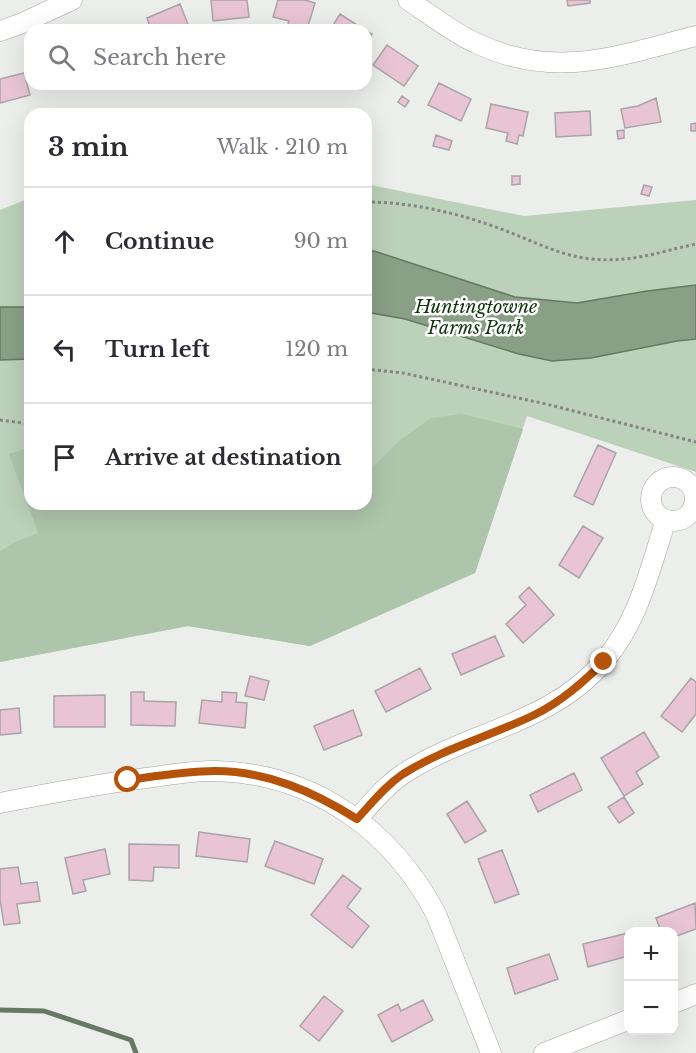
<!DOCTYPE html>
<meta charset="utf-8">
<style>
:root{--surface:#fff;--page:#f2f2f3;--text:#2b2b33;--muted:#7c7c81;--line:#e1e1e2}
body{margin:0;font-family:"Libre Baskerville",serif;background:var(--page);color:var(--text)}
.controls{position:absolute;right:18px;bottom:18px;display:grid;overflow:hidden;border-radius:12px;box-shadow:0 6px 24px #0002}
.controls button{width:54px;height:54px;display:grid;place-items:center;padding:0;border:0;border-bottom:2px solid var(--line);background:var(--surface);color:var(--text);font:30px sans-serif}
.stop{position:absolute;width:18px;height:18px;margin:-14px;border:4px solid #b45309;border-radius:50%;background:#fff}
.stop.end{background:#b45309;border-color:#fff;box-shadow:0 2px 6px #0008}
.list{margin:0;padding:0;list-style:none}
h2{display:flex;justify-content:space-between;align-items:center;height:78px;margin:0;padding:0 24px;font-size:26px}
h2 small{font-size:20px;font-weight:400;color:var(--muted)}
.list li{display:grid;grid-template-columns:39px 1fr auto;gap:18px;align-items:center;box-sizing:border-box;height:108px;padding:0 24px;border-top:2px solid var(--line)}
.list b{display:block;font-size:22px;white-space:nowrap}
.list em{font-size:20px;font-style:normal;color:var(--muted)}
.icon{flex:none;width:33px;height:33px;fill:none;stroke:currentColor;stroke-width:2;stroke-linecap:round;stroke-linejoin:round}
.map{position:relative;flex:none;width:696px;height:1053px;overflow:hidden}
.search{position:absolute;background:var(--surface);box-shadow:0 6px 24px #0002;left:24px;top:24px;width:348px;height:66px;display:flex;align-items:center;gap:15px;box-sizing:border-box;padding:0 21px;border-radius:18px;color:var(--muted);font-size:22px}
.panel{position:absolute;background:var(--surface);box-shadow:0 6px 24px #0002;left:24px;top:108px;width:348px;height:402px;border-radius:18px}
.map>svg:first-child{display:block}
.green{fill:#bcd1b9}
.forest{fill:#adc5aa}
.water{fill:#89a086;stroke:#677865;stroke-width:1.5}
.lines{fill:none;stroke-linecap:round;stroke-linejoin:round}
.stream{stroke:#677865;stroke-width:5}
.building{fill:#e9c4d4;stroke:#a9a4a6;stroke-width:1.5}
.street-casing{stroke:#a1a4a0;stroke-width:21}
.path{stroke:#848683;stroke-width:3;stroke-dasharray:3 3;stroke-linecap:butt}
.street{stroke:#fff;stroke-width:20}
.route{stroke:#b45309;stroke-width:8}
.labels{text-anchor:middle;stroke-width:5;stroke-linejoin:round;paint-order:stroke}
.park-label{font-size:18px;font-style:italic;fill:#11340d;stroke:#fff}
</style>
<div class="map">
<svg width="696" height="1053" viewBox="0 0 696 1053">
<rect width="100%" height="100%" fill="#ebeeea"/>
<path class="green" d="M366,184L524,216L696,200V472L527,416L475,573L310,646L188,626L0,662V210L30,198V504H366Z"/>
<path class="forest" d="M461,414L523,429L475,573L310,646L188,626L0,662V551L18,541L38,533L9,454L30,447V504H366V474L400,440L431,418Z"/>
<path class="water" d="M366,250L374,251L515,297L577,303L647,291L696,285V339L677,341L591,358L552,361L519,354L405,319L366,312Z
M0,307H30V359L0,360Z"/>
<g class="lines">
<path class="stream" d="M0,1010L44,1011L131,1040L136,1053"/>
</g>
<path class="building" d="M211,0H247L249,17L213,21Z
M278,0H305L315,3L308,26L304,25L303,30H286L289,21L273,17Z
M567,0H590V3L568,6Z
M180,4L189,27L181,30H151L147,18Z
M340,14L365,30H330Z
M366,31L372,34L366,43Z
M387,45L418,66L404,86L373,65Z
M24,73L30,95L0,103V79Z
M439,83L471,99L461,121L428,105Z
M51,84H65L54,89Z
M402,96L409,101L405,107L398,102Z
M656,98L661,122L625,128L621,109L638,106Z
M491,104L528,112L523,136L519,135L517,144L506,141L508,133L486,128Z
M590,111L591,135L556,137L555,113Z
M696,123V131H691V124Z
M624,130V138L618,139L617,131Z
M436,135L452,141L449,150L433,146Z
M512,176H520V184L512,185Z
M644,185L652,187L649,196L641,194Z
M598,445L616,453L593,505L574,496Z
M583,526L603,538L579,578L559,565Z
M529,587L554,615L523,643L506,624L526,605L519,597Z
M495,636L504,656L461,675L452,654Z
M420,668L431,689L386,712L375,691Z
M250,676L269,681L264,700L245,696Z
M691,678L696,682V714L682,732L661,716Z
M131,692H144V701L176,702L175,726L131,725Z
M222,692L237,693L236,702L247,703L245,728L199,723L202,700L222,702Z
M105,695V727H54V696Z
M19,708L21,733L0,735V710Z
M353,710L362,735L324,750L314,726Z
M644,732L659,757L636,772L643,784L624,796L601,758Z
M574,773L582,790L538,812L530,795Z
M624,797L634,813L619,823L608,807Z
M467,801L486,831L465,843L447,814Z
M199,832L250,839L247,862L196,856Z
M275,841L323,859L314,884L265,866Z
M129,844L179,845V868L154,867L153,881L129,880Z
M105,849L110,874L83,880L86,891L73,894L65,858Z
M502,850L519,894L495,903L478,859Z
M18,867L21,884L37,882L40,901L17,904L20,923L4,925L0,899V869Z
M343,875L361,889L347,907L369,926L352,948L311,915Z
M695,903L696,929L674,937V932H661L656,918Z
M628,933V956L588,967L583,944Z
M549,954L558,979L515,994L507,968Z
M324,996L343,1011L319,1041L300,1026Z
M423,1000L433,1020L392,1042L378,1015L398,1004L401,1011Z"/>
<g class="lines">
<g class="street-casing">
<path id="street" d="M408,0C431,15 453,33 478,44C556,80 618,56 696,36
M0,31L20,24L72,0
M651 499a22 22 0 1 1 44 0a22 22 0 1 1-44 0Z
M0,803C51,793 102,783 154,777C175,774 196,770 217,771C314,774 392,830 436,914L491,1053
M357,819C371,804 385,786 403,774C468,731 552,724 604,661C639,621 650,568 666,520
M674,1003L696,994
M544,1053L628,1020"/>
</g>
<path class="path" d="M366,202C411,202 458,213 501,229C531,240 560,256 592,259C632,263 658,252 696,244
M366,369L403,373L546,404L696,442
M0,420L30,424"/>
<use href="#street" class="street"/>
</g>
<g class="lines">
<path class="route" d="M128,780C157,776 186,771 215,771C267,771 314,792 357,819C372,803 385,786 403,774C444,748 491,736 534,715C561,702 583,682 604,662"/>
</g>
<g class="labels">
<g class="park-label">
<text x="476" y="313">Huntingtowne<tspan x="476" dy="21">Farms Park</tspan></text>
</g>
</g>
</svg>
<div class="controls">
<button>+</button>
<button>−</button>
</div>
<div class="stop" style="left:128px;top:780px"></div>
<div class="stop end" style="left:604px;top:662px"></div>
<div class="search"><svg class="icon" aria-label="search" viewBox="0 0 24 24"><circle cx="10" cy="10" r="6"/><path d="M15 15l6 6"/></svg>Search here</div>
<section class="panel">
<h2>3 min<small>Walk · 210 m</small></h2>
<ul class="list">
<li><svg class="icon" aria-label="ahead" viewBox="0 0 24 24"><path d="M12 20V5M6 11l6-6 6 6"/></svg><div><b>Continue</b></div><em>90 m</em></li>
<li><svg class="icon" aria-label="left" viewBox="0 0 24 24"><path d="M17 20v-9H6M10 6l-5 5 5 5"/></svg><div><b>Turn left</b></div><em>120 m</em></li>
<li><svg class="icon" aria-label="arrive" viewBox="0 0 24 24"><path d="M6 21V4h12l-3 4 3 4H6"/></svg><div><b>Arrive at destination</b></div></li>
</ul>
</section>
</div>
